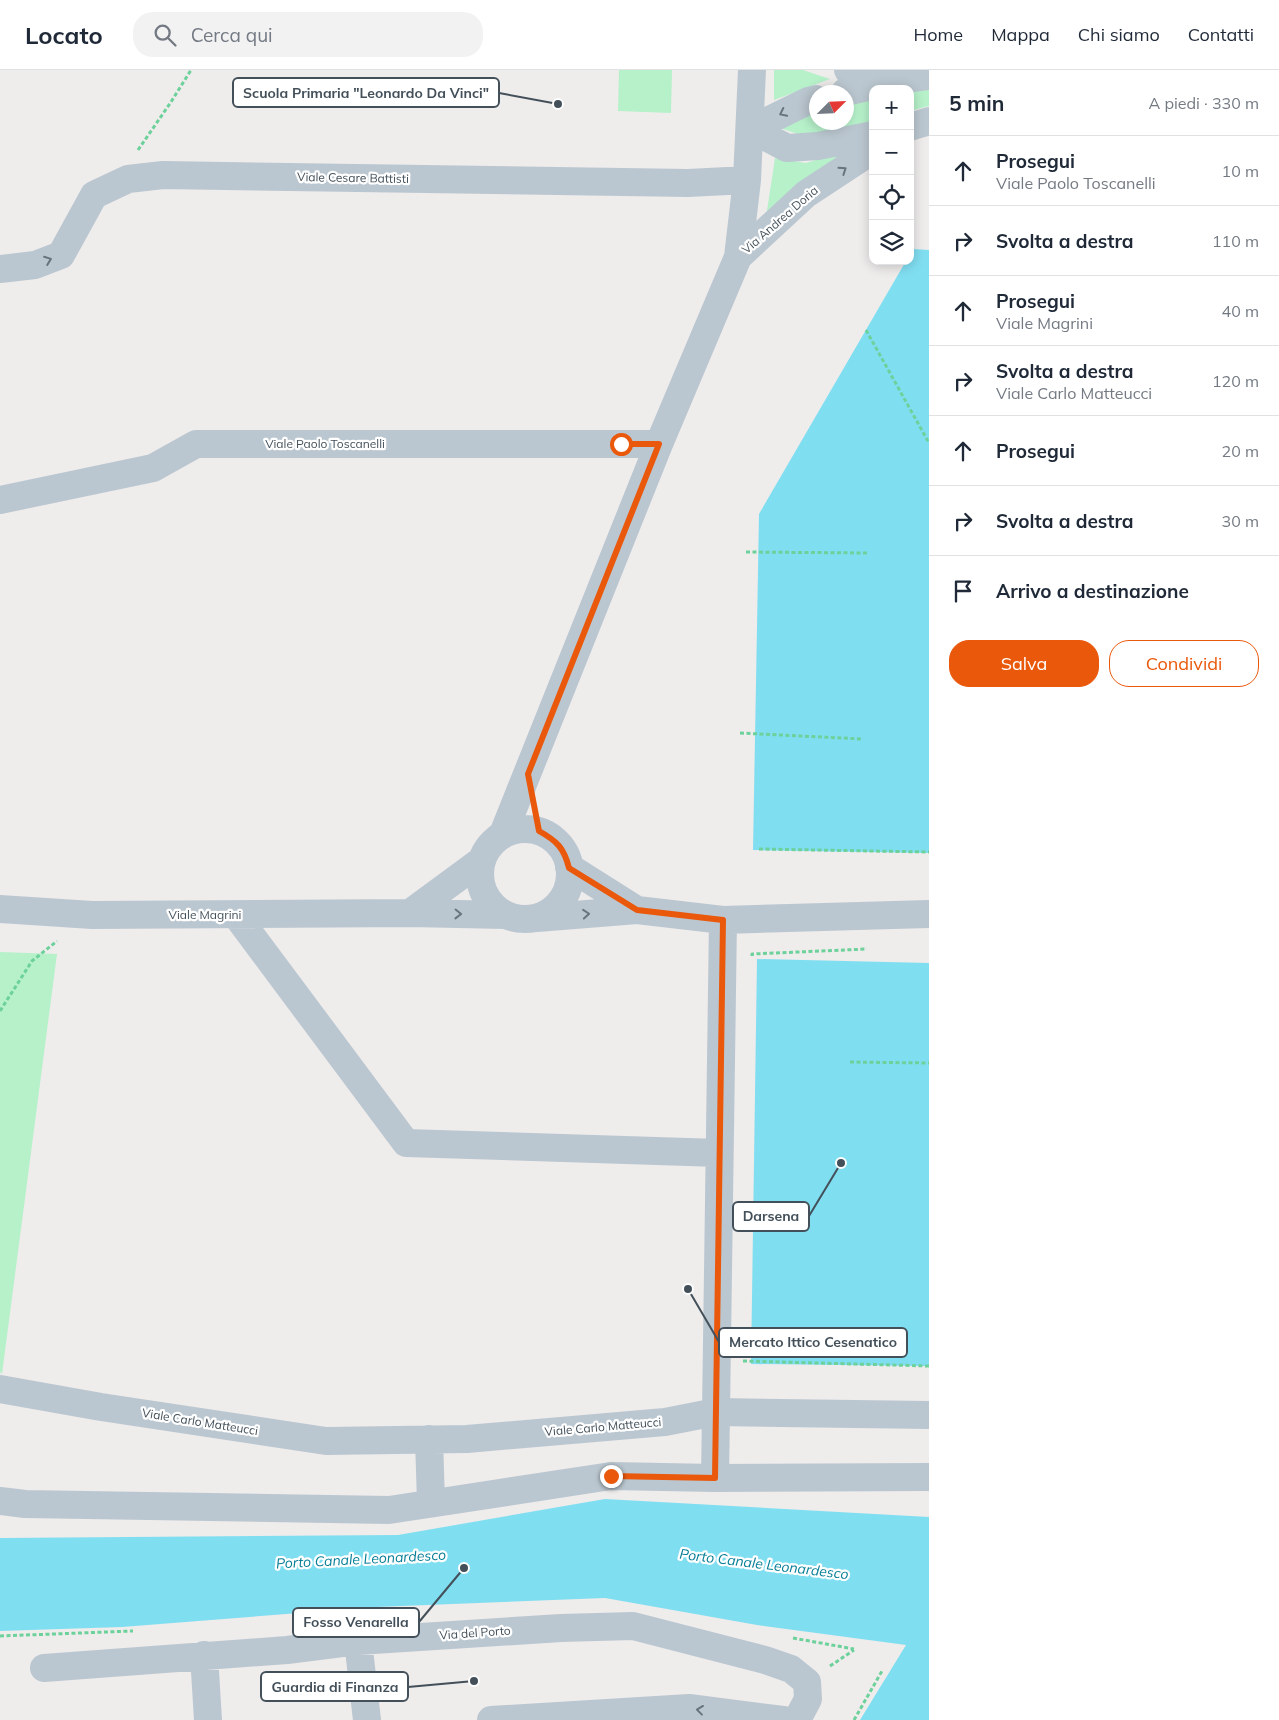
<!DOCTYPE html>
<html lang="it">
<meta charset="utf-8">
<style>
:root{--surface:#fff;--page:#f2f2f3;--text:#1f2937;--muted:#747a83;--line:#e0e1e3;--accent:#ea580c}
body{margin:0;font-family:Mulish,sans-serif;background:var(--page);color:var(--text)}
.controls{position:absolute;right:15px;top:15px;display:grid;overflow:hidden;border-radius:10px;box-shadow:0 2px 12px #0003}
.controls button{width:45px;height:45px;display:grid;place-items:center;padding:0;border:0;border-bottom:1px solid var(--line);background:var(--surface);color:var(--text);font:25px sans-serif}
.compass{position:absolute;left:809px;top:15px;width:45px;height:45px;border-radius:50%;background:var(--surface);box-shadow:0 2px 12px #0003;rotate:66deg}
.stop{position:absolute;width:15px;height:15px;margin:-11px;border:4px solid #ea580c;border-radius:50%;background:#fff}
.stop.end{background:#ea580c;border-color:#fff;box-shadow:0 1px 5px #0008}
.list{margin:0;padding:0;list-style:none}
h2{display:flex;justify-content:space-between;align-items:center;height:65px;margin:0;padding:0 20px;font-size:21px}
h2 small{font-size:16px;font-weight:400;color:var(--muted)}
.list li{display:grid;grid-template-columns:32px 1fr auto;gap:15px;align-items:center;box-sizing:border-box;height:70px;padding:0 20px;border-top:1px solid var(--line)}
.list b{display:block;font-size:19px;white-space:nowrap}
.list p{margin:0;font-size:16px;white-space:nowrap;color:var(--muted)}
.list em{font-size:16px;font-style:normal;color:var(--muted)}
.actions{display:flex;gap:10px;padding:15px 20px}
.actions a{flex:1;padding:11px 0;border:1px solid var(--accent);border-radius:20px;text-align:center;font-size:18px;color:var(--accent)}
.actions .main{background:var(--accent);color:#fff}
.icon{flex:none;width:28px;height:28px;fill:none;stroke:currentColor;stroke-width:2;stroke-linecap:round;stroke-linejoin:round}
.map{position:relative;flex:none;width:929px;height:1650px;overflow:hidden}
header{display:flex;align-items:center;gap:30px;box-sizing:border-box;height:70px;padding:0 25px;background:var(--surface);border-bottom:1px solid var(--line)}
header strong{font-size:24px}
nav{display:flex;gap:28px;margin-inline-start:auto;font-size:18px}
.search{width:350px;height:45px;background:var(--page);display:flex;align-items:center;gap:12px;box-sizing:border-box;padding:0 18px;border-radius:20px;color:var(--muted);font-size:19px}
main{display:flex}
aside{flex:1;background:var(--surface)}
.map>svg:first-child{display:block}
.green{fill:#b6f1ca}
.water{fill:#80def1}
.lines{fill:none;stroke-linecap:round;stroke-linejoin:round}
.path{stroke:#6cd19b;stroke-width:3;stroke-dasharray:4 2.5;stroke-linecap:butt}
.minor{stroke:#bbc7d0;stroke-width:28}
.oneway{stroke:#67747d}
.route{stroke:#ea580c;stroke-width:6}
.labels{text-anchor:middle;stroke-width:4.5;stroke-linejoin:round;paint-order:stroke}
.street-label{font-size:12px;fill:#43505a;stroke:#fff}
.water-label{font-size:14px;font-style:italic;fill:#057e96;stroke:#fff}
.leader{fill:none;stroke:#43505a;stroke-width:2}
.callout-dot{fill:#43505a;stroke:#fff;stroke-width:2}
.callout{fill:#fff;stroke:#43505a;stroke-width:2}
.callout-label{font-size:14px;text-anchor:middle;font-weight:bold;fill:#43505a}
</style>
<header>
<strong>Locato</strong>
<div class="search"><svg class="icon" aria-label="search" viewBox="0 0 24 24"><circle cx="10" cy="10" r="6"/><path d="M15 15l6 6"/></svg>Cerca qui</div>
<nav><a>Home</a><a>Mappa</a><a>Chi siamo</a><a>Contatti</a></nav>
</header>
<main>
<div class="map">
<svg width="929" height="1650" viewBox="0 0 929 1650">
<rect width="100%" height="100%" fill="#efecec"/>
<path class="green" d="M619,0H672L671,43L618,41Z
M774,0H803L830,9L774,30Z
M929,18V36L910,41V21Z
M873,28V51L810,68L783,59L789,51L816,42V52H846L847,33Z
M871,73L766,147L775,88L806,93Z
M0,882L57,884L2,1304L0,1302Z"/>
<path class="water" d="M913,179L929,180V783L753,780L759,444L906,191H910V184Z
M757,889L929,893V1296L751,1294Z
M605,1429L929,1447V1650H860L906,1575L757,1555L605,1528L376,1537L122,1557L0,1561V1468L398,1465Z"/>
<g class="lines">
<path class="path" d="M138,80L171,32L191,0
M866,260L929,373
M746,482L867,483
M740,663L862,669
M759,779L929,782
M752,886V884L867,879
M0,941L32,891L57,871
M850,992L929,993
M743,1291L929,1296
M0,1566L133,1561
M793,1568L854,1579
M830,1596L854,1580
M854,1650L882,1601"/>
<path class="minor" d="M848,0L891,7
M845,22L905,9L929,6
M910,57L929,51
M751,59L787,78L818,76L873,65
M751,59L808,31L816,29
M738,187L806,124L873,80
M0,199L35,195L61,185L94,125L128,109L163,105L688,113L747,110
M0,430L153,398L196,374H659
M480 804a45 45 0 1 1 90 0a45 45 0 1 1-90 0Z
M503,764L659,374L738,187L747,110L752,0
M569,797L637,840
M0,839L92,845L410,843L505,845
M410,843L482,790
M236,845L406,1073L719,1083
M537,848L637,840L723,850L929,844
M0,1319L101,1337L326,1371L467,1369L665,1352L716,1342L723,850
M429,1369L431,1433
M715,1408L716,1342L929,1345
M0,1431L25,1434L389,1440L611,1406L715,1408L929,1407
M358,1571L367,1650
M204,1585L208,1650
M44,1598L287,1580L358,1571L561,1558L633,1556L765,1590L791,1599L807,1612L808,1629L797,1650
M491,1650L689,1638L783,1650"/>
</g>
<defs><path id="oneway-chevron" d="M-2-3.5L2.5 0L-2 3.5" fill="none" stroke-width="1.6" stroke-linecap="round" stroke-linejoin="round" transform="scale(1.25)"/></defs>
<g class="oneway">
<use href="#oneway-chevron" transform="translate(783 43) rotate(154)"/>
<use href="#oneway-chevron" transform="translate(843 100) rotate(-34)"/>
<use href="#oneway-chevron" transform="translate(48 190) rotate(-21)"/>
<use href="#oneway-chevron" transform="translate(458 844) rotate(1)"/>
<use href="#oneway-chevron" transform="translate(586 844) rotate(-5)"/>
<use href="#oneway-chevron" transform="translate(700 1640) rotate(-173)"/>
</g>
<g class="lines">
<path class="route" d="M611,1406L715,1408L723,850L637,840L569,798C564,778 557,771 539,761L528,704L659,374H621"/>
</g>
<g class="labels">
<g class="street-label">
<text transform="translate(353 108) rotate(1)" y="4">Viale Cesare Battisti</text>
<text transform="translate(780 150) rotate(-41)" y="4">Via Andrea Doria</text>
<text x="325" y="378">Viale Paolo Toscanelli</text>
<text x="205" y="849">Viale Magrini</text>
<text transform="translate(200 1352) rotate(9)" y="4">Viale Carlo Matteucci</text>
<text transform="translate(603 1357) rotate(-5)" y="4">Viale Carlo Matteucci</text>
<text transform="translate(475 1563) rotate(-4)" y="4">Via del Porto</text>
</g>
<g class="water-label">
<text transform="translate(361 1489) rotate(-3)" y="5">Porto Canale Leonardesco</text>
<text transform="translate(764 1494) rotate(7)" y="5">Porto Canale Leonardesco</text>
</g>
</g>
<path class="leader" d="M558 34L499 23M841 1093L809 1146M688 1219L719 1272M464 1498L419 1552M474 1611L408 1617"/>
<g class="callout-dot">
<circle cx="558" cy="34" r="5"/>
<circle cx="841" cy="1093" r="5"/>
<circle cx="688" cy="1219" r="5"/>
<circle cx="464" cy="1498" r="5"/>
<circle cx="474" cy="1611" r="5"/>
</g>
<g class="callout">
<rect x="233" y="8" width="266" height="29" rx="5"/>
<rect x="733" y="1132" width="76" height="29" rx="5"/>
<rect x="719" y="1258" width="188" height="29" rx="5"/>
<rect x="293" y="1538" width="126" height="29" rx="5"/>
<rect x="261" y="1602" width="147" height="29" rx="5"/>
</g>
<g class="callout-label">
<text x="366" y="28">Scuola Primaria "Leonardo Da Vinci"</text>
<text x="771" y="1151">Darsena</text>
<text x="813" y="1277">Mercato Ittico Cesenatico</text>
<text x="356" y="1557">Fosso Venarella</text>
<text x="335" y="1622">Guardia di Finanza</text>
</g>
</svg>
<div class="controls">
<button>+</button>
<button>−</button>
<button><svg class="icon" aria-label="locate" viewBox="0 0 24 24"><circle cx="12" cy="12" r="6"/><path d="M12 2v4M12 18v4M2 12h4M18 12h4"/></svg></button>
<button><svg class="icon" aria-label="layers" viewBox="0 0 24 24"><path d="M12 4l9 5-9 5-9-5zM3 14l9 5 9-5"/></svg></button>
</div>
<svg class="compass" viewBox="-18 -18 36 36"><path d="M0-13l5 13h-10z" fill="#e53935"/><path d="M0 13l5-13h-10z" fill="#747a83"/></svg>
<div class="stop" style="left:621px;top:374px"></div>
<div class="stop end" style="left:611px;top:1406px"></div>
</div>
<aside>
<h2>5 min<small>A piedi · 330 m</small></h2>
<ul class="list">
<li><svg class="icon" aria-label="ahead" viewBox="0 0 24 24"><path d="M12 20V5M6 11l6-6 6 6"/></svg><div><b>Prosegui</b><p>Viale Paolo Toscanelli</p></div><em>10 m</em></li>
<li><svg class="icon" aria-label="right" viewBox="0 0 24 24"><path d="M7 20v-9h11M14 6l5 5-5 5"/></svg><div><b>Svolta a destra</b></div><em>110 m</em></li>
<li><svg class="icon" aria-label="ahead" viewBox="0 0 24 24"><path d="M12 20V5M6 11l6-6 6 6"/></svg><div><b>Prosegui</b><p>Viale Magrini</p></div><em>40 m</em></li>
<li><svg class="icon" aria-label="right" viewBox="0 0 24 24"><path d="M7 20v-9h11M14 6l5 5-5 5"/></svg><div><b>Svolta a destra</b><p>Viale Carlo Matteucci</p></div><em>120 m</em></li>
<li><svg class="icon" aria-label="ahead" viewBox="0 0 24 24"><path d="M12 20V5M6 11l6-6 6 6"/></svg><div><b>Prosegui</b></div><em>20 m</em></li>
<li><svg class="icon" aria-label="right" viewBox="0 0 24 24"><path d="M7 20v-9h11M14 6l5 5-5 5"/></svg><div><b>Svolta a destra</b></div><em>30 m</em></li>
<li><svg class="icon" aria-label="arrive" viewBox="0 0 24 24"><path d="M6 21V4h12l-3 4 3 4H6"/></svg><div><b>Arrivo a destinazione</b></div></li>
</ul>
<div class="actions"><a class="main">Salva</a><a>Condividi</a></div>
</aside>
</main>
